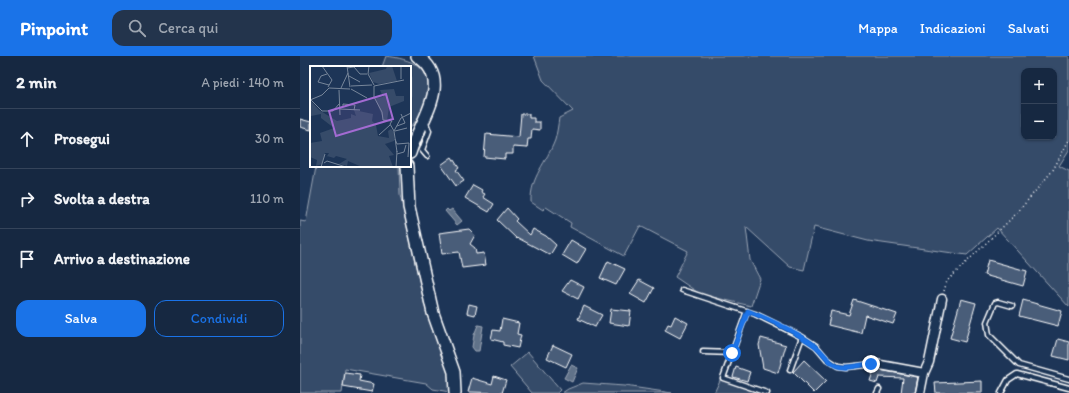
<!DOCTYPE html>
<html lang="it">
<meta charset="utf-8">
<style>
:root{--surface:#162841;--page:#23344c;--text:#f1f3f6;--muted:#9ea6b1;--line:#35445a;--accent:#1a73e8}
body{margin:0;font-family:Itim,sans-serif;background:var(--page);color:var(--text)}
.controls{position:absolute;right:12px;top:12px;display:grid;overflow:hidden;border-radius:8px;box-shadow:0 1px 3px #0004}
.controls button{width:36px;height:36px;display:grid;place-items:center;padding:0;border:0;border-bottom:1px solid var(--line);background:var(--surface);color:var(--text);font:20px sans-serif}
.stop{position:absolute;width:12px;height:12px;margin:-9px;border:3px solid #1a73e8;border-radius:50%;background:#fff}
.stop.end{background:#1a73e8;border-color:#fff;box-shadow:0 1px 4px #0008}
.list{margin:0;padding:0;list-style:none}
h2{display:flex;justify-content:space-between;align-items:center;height:52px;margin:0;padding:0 16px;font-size:17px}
h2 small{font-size:13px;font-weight:400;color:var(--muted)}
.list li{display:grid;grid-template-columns:26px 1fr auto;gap:12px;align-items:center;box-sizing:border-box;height:60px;padding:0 16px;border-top:1px solid var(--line)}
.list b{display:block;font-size:15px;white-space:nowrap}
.list em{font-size:13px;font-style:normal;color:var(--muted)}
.actions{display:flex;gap:8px;padding:12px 16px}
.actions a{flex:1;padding:9px 0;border:1px solid var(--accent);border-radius:12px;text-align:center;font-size:14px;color:var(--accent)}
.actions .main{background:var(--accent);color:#fff}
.icon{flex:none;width:22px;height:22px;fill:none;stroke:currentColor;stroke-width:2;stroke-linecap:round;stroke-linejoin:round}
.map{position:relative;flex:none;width:769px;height:337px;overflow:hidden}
header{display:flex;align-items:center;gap:24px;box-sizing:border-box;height:56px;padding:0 20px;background:var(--accent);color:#fff}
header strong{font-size:19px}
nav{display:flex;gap:22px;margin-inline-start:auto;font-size:14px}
.search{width:280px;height:36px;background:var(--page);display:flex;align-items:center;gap:10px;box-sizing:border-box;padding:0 14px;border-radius:12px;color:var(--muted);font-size:15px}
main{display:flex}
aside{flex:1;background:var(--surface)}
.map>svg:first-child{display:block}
.green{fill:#364b69;stroke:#9aa5b4;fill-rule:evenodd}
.water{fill:#617289;stroke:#a0aab8}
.building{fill:#4a5d79;stroke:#fff}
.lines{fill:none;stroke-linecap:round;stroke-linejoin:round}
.service-casing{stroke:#fff;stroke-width:7}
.minor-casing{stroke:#fff;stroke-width:11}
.secondary-casing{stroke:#fff;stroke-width:14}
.path{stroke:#fff;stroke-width:1.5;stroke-dasharray:1 3;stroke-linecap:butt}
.service{stroke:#1d3557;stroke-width:4}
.minor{stroke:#1d3557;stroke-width:8}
.secondary{stroke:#1d3557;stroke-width:11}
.route{stroke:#1a73e8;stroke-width:5}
.inset-road{fill:none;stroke:#77869a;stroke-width:1}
.view{fill:#a36bd2;fill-opacity:0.15;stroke:#a36bd2;stroke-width:2}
.inset-edge{fill:none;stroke:#fff;stroke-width:2}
</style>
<header>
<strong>Pinpoint</strong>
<div class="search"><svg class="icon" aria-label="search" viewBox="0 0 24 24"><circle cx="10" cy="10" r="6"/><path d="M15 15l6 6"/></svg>Cerca qui</div>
<nav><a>Mappa</a><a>Indicazioni</a><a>Salvati</a></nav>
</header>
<main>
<aside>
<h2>2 min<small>A piedi · 140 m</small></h2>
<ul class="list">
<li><svg class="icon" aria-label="ahead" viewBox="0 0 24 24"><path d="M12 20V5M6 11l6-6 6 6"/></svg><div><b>Prosegui</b></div><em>30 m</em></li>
<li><svg class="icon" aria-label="right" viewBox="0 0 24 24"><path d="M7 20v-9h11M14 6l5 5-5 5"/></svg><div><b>Svolta a destra</b></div><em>110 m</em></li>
<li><svg class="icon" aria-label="arrive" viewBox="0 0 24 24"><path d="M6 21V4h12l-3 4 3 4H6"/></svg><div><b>Arrivo a destinazione</b></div></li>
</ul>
<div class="actions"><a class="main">Salva</a><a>Condividi</a></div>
</aside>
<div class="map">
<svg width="769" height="337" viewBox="0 0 769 337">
<rect width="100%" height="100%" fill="#1d3557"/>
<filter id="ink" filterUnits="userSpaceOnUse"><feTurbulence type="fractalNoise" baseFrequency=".025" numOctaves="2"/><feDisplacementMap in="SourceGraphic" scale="8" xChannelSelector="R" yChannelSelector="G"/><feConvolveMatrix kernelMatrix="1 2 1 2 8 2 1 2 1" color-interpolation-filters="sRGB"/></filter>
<g filter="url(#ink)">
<path class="green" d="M86,0C110,3 135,11 128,42C126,52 118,61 112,70H110V11H82Z
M234,0H769V94L759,110L769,115V251L697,172L667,199L568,185L514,171L504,214L490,211L446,171L450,204L460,223L451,250L400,238L375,221L388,195L340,170L324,200L270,171L271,167L246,151L243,154L231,146C230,121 247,106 255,84C257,77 258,69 259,62L273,55L243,24ZM724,15H754V81H724Z
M24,110H99L100,139L126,255L148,314L150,336L133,333L126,327L45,313L42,337H0V165L6,166L16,111Z
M228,296L260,334L257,337H232L210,311Z
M421,322L461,337H414Z
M283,327L324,330L372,337H262L268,333Z"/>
<path class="water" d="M147,153L149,155L152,153L162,165L157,169L145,155Z
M178,269L183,270L179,295H175L172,291L174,279Z
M271,309L278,312L272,326L264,322Z"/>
<path class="building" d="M221,58H229V62H234V66H240V74L232,73L231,83H228L227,92L213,91V98H205V103L184,101L186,78L219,81Z
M0,63L11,66V74L0,71Z
M152,101L159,112L156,114L164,125L156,130L141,109Z
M173,129L182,134L181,136L185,138L183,141L194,148L189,156L165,142Z
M207,152L217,163L215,165L230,179L233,173L246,180L256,189L250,199L218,182L217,183L197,164Z
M169,173L175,179L170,188L175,192L176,198L184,197L186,209L162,212L159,196L142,198L139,177Z
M271,184L286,193L277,208L262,199Z
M688,204L727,215L723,230L684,219Z
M308,205L325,213L316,229L300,222Z
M270,224L284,231L278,243L262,235Z
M339,224L354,232L346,247L330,238Z
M661,243L676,247L665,286L650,282Z
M554,244L597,258L593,268L565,259L561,277L528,269L531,255L549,259Z
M723,244L762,255L758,270L719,260Z
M169,248L177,250L175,259L167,257Z
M284,250L302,259L295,271L278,263Z
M311,253L331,255L329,270L309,267Z
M375,260L388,267L380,282L365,274L368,268L371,269Z
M202,263L219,267L217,278L221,279L218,292L203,289V286L191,283L193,274L200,275Z
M461,282L486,289L478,317L463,312L459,289Z
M758,283L769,286V304L753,300Z
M253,289L272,298L266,311L247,302Z
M504,304L526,325L514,337L493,316Z
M436,311L450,316L447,325L433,321Z
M574,313L618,321L615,337H601L603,322L579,321L577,327L570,325Z
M45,317L60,319L59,325L74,328L72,336L43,331Z
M194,320L206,324L202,337L168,336L172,322L192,328Z
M682,325V337H636L635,327Z"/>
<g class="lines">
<g class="service-casing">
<path id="service" d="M126,67L129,75L122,94L127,100
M382,234L455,258L502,281L516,290L527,303L538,310L546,311L575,308
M712,250L698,246L695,247L687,266L689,279L719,309L769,323
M447,255L423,322L467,337
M403,296L432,297
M490,314L502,281
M577,337L579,333
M701,337L708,324L717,318L769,332"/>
</g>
<g class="minor-casing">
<path id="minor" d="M575,308L624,317
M620,337L624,317L629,306L642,243"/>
</g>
<g class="secondary-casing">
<path id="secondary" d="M110,97C118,67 156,25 117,0
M107,110L109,151L133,257L154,316L155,337"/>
</g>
<path class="path" d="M644,235L647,225L717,157L753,114L769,84"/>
<use href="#service" class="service"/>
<use href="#minor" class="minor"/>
<use href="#secondary" class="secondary"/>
</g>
</g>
<g class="lines" filter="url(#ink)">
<path class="route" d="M432,297L448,255C470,264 495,275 514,289C523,295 527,306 537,310C548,314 560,308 571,308"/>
</g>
<g transform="translate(10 10)">
<rect width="101" height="101" fill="#1d3557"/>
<path d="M77,0H82L87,15L69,18L63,16L59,7L76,3ZM84,23L86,30H94V35L79,41L77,55H74L65,32L73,31L70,24ZM0,34L9,44L27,55L41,52V48L46,50L44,44L63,48L62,55L66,59L68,70L79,72L78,65L81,63L84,66V75L75,78L84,89L79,90L83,101H52L38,95L37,100L29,98L37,93L26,90L24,92L17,90L14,95L19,87H15L12,98L6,100L7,94L0,91V77L12,75L10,67L24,62L11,52V48L1,50Z" fill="#364b69"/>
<path class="inset-road" d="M12,0L22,14L18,21M37,0L40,21M59,0L58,8L64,19M37,2L44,1L50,8H57M17,8L11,10L8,16L19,19M39,10L50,16M91,13V0M41,20L62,19M64,20L94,14M64,20V31L72,46L73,54L82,55L80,58L84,65M31,22L38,7M41,23L57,32M29,24L30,49M0,33L12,45H23L29,38M0,34L12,29L19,22L40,23M33,41V38L45,39L44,44M30,43L50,44M87,60L95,57L91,48M85,65L97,62M69,69L80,59M85,73L87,78L99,77L98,91M87,86L84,65L91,52L101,47M87,88L94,86L96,79M14,97L17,95L36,101M11,101L15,88M86,101L87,85"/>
<path class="view" d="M76,28L83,53L26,70L19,45Z"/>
<rect width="101" height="101" class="inset-edge"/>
</g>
</svg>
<div class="controls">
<button>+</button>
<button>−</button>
</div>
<div class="stop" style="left:432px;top:297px"></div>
<div class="stop end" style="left:571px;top:308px"></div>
</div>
</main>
